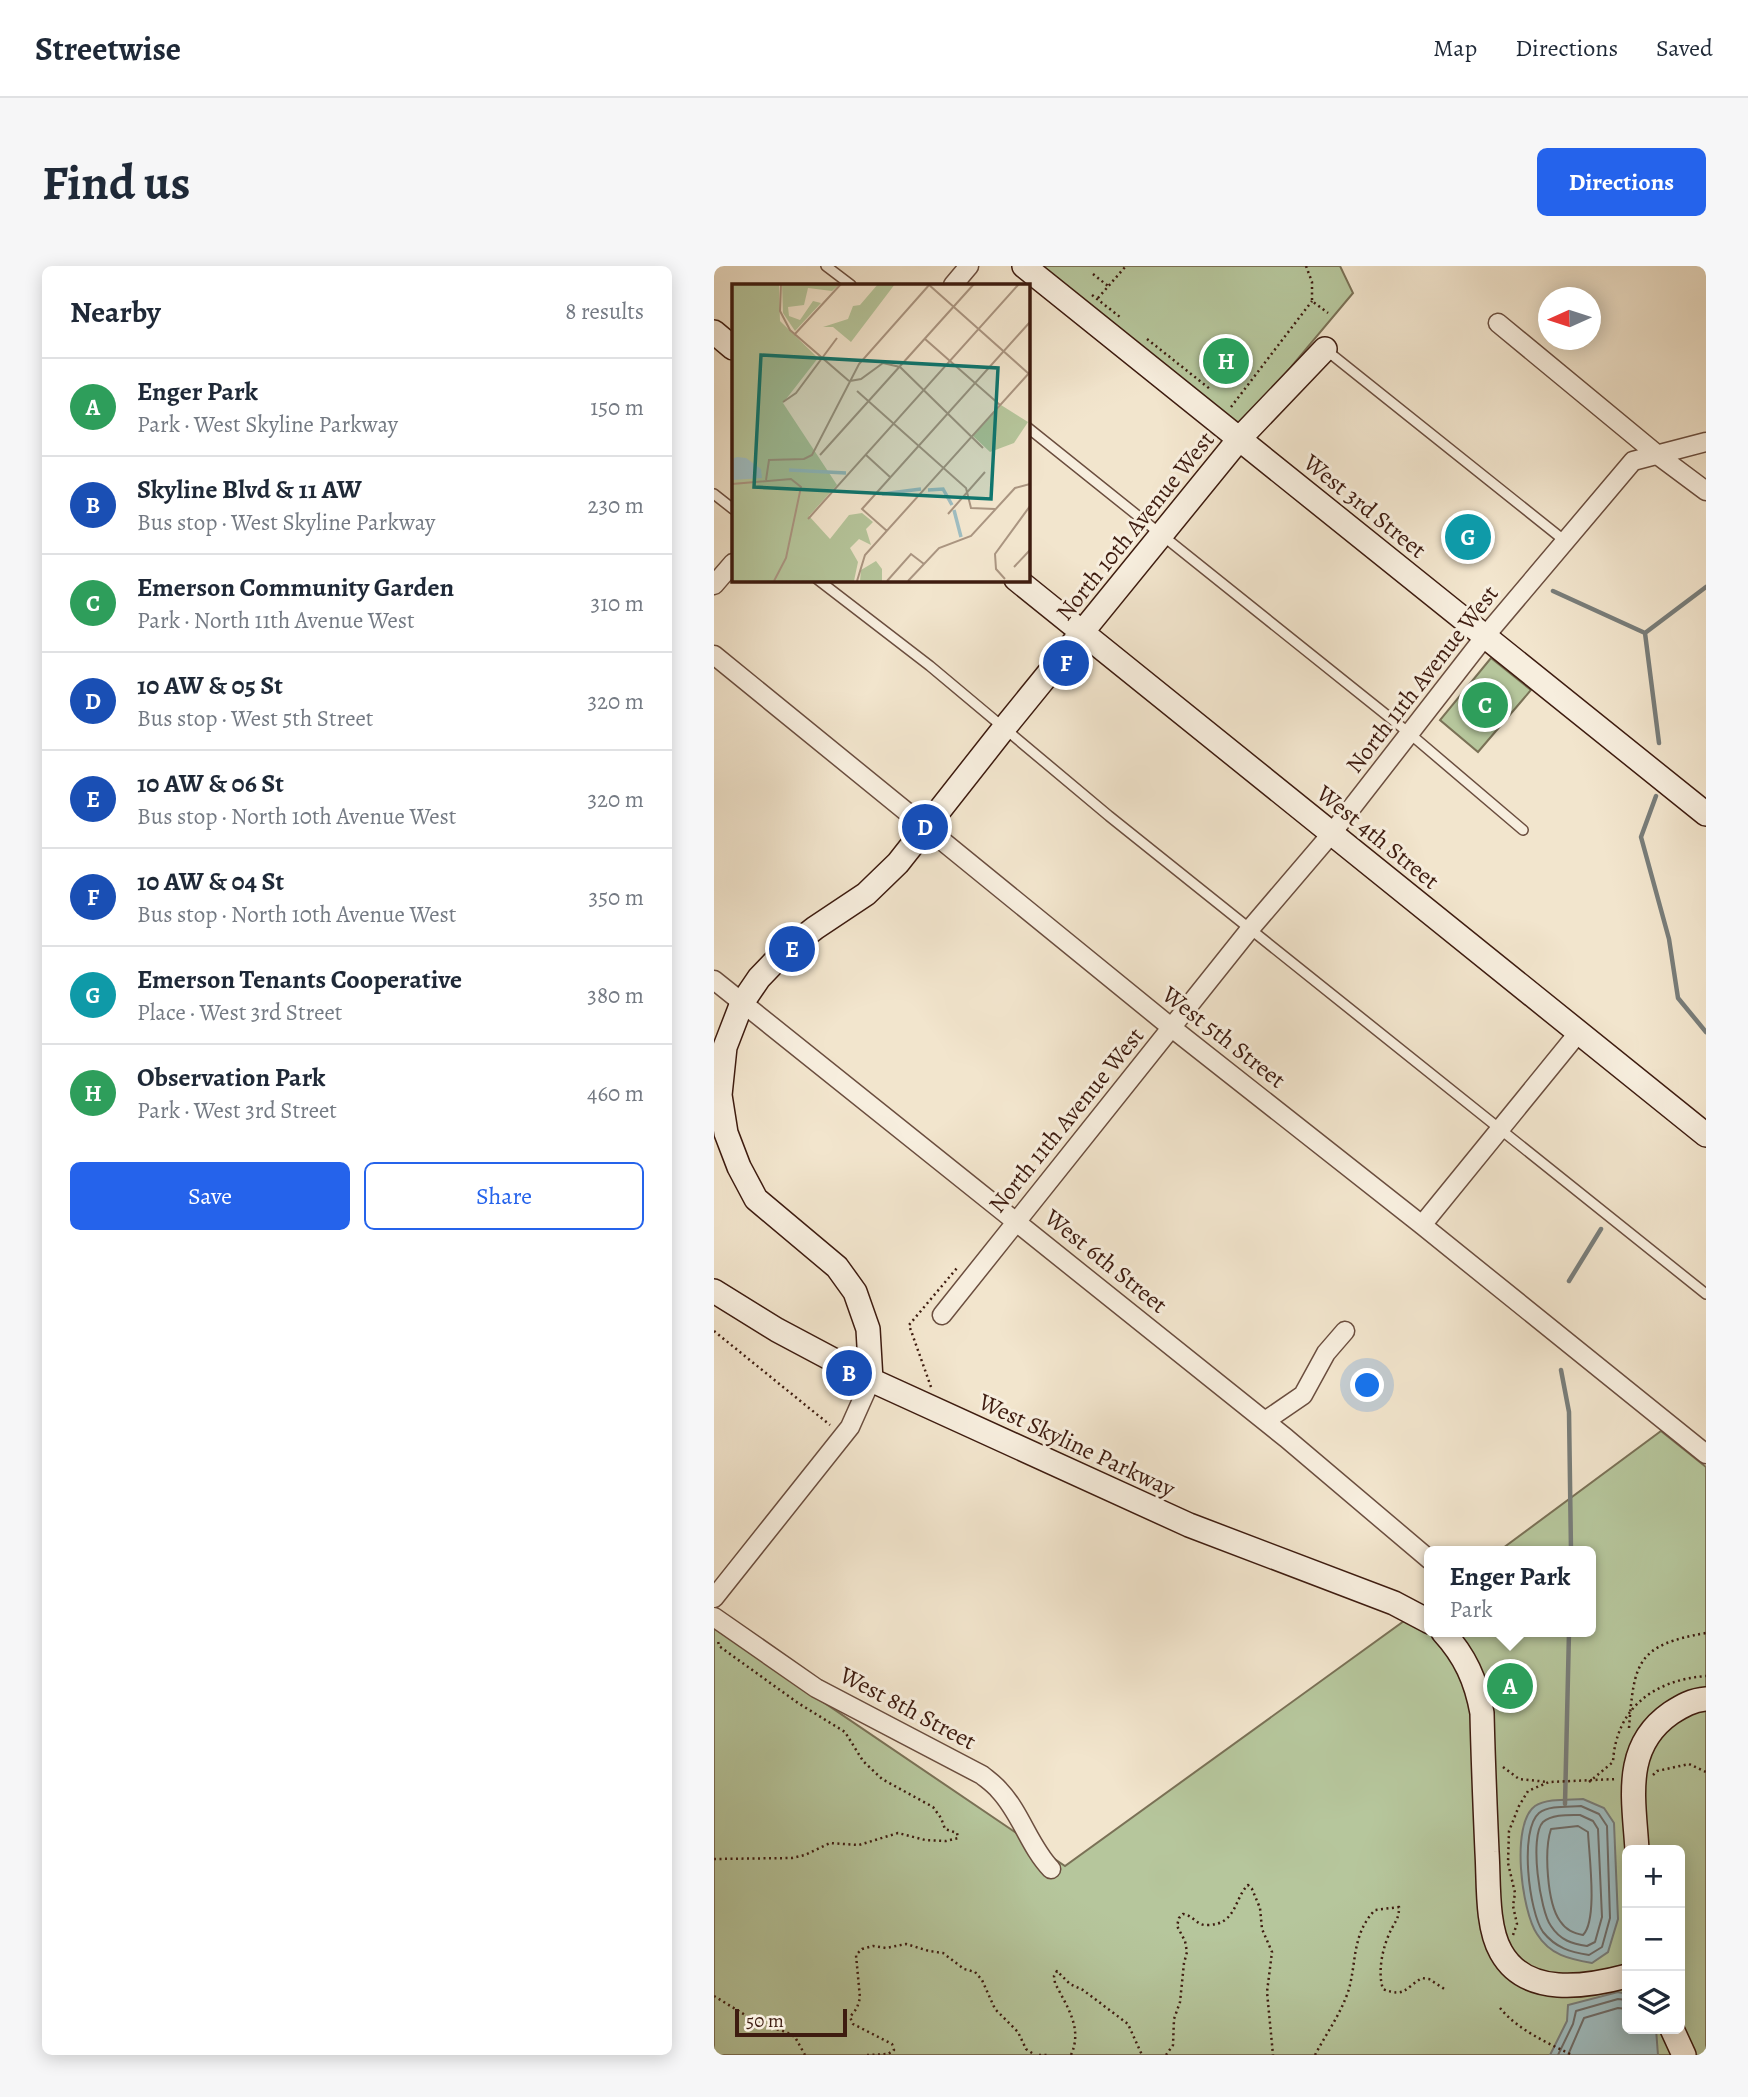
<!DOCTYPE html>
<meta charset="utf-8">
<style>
:root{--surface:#fff;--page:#f6f6f7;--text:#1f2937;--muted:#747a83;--line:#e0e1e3;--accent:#2563eb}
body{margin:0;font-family:Alegreya,serif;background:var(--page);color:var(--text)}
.controls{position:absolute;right:21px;bottom:21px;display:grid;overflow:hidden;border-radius:10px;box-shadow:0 4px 18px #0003}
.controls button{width:63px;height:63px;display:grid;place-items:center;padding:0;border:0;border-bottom:2px solid var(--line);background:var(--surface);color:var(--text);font:35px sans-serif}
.compass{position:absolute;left:824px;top:21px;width:63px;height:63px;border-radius:50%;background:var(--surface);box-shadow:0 4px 18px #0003;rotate:267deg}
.scale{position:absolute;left:21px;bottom:18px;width:112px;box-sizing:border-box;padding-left:7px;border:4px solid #3e1c10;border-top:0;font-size:19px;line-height:24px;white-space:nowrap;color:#3e1c10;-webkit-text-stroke:5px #f7eede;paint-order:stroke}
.you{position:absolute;left:654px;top:1120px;width:24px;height:24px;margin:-18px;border:5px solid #fff;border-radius:50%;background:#1a73e8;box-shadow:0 0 0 10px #1a73e833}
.badge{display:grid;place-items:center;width:46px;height:46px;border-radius:50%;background:var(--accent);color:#fff;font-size:23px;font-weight:700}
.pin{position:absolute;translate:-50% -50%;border:4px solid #fff;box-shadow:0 2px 7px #0006}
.popup{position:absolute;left:710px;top:1280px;width:172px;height:91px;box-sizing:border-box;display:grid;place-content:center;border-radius:10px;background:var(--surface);filter:drop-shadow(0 2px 5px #0005);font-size:23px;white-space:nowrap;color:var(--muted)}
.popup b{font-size:26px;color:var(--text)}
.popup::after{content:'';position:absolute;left:50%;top:100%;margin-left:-14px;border:14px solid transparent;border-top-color:var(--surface)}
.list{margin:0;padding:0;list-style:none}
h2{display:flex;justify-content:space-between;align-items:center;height:91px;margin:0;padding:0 28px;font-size:30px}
h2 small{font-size:23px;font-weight:400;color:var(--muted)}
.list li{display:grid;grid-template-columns:46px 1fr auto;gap:21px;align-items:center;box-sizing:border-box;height:98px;padding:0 28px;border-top:2px solid var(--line)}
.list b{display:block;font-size:26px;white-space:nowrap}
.list p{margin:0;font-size:23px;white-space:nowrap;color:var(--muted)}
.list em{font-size:23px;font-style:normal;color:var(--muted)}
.actions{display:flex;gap:14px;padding:21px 28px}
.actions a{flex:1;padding:16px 0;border:2px solid var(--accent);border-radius:10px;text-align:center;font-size:24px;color:var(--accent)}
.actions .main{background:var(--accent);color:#fff}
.icon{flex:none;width:38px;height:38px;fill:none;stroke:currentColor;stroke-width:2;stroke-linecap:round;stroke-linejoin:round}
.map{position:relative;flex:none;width:992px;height:1789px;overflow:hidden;border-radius:10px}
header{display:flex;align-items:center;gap:42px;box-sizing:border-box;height:98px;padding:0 35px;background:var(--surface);border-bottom:2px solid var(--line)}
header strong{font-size:33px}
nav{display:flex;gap:38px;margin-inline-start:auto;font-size:24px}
.intro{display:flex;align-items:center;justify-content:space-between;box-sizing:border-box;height:168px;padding:0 42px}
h1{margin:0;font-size:49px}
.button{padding:18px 32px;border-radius:10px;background:var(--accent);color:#fff;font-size:24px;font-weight:700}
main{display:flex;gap:42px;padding:0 42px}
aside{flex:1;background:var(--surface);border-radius:10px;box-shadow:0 4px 18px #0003}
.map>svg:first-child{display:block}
.green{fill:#b6c69c;stroke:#7a7156;stroke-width:2;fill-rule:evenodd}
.water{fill:#9fbdc1;stroke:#787d7a;stroke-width:2}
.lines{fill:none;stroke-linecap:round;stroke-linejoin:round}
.shore{stroke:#6e6c68;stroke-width:2}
.stream{stroke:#787d7a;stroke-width:4.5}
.lane-casing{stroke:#6b4e3f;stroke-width:12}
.street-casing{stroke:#6b4e3f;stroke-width:21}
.secondary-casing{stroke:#3e1c10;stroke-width:26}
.path{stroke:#3e1c10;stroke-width:2.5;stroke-dasharray:2 3.5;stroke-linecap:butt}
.lane{stroke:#f7eede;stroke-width:9}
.street{stroke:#f7eede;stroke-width:18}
.secondary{stroke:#f7eede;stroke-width:23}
.labels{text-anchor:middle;stroke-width:6;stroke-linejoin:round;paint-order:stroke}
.street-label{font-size:24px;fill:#3e1c10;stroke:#f7eede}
.inset-river{fill:none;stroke:#9fbdc1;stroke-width:3.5}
.inset-road{fill:none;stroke:#aa9581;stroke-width:2}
.view{fill:#0f766e;fill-opacity:0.15;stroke:#0f766e;stroke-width:3.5}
.inset-edge{fill:none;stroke:#3e1c10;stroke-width:3.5}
</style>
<header>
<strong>Streetwise</strong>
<nav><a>Map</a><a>Directions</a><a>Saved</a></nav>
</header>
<div class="intro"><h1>Find us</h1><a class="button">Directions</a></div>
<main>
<aside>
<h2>Nearby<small>8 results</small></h2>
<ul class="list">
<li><span class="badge" style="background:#2e9e5b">A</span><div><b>Enger Park</b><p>Park · West Skyline Parkway</p></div><em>150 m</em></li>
<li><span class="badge" style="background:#1a4fb4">B</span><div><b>Skyline Blvd &amp; 11 AW</b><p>Bus stop · West Skyline Parkway</p></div><em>230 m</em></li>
<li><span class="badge" style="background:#2e9e5b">C</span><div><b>Emerson Community Garden</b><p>Park · North 11th Avenue West</p></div><em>310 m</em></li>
<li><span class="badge" style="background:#1a4fb4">D</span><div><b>10 AW &amp; 05 St</b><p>Bus stop · West 5th Street</p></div><em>320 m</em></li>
<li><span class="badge" style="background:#1a4fb4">E</span><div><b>10 AW &amp; 06 St</b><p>Bus stop · North 10th Avenue West</p></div><em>320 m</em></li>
<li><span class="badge" style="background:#1a4fb4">F</span><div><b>10 AW &amp; 04 St</b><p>Bus stop · North 10th Avenue West</p></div><em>350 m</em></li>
<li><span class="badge" style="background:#0f9aa8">G</span><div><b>Emerson Tenants Cooperative</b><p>Place · West 3rd Street</p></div><em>380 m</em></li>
<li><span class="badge" style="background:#2e9e5b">H</span><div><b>Observation Park</b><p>Park · West 3rd Street</p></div><em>460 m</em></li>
</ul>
<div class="actions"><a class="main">Save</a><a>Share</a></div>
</aside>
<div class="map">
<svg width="992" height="1789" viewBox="0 0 992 1789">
<rect width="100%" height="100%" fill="#f2e5cd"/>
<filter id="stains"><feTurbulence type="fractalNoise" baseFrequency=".00286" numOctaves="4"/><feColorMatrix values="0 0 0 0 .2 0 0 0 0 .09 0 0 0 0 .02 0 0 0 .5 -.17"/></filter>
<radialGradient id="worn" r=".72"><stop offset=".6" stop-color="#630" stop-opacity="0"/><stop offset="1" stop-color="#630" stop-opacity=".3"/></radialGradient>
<path class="green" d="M324,0H626L639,27L525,163Z
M777,392L817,424L764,486L726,454Z
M947,1165L992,1201V1789H0V1362L351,1600L715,1337L716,1366H876V1285H785ZM913,1584H966V1763H913Z"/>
<path class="water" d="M869,1533L890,1542L900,1557L904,1653L894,1686L878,1697C855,1693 836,1689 823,1668C808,1646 796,1558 821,1540C833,1532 855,1534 869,1533Z
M904,1726L913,1728V1763H942L944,1789H836L853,1755L854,1739Z"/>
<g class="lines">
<path class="shore" d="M867,1540L885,1548L893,1560L896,1652L888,1681L875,1689C856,1686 842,1682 829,1666C815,1646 805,1564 825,1547C835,1539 855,1541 867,1540Z
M866,1549L879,1555L884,1563L888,1651L881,1676L873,1680C858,1678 846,1674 837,1660C826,1645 815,1570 829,1556C838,1548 855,1549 866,1549Z
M864,1560L874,1566C875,1589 884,1654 869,1669C859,1667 852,1664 846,1655C833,1637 830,1584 837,1563Z
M844,1789L859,1758L862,1745L904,1733L913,1734
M854,1789L870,1752L904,1742L913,1743"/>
<path class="stream" d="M839,325L931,367
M945,477L931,367L992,321
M942,530L927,571L955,673L964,732L992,766
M855,1015L887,963
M847,1104L855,1146L857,1285
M851,1538L855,1366"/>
<g class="lane-casing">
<path id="lane" d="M112,0L137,19
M612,84L851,275
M313,161L695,467L809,564
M0,228L19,243
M103,313L216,400L395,550L992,1028"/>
</g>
<g class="street-casing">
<path id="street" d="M239,19L255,0
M784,57L945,190L992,225
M0,319L19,297
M0,389L458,762L708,959L992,1188
M0,714L572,1172L716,1294
M708,959L865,766
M228,1049L536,663L618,567L772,369L919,195L992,176
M551,1155L589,1129L612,1087L631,1065
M0,1332L136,1161L157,1114
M0,1351L102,1422L268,1509C274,1514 280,1518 285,1524C307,1547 315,1580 337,1603"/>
</g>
<g class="secondary-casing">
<path id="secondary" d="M310,0L992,548
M0,66L19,82
M302,313L992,869
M0,1025L63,1064L157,1114L475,1259L680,1337L716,1356
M157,1114L154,1063L141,1026L123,1001L42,933L25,901L12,867L6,829L11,781L28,737L45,712L69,687L101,662L152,628L184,597L291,461L526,172L611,83
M729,1366C751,1390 762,1414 768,1447C769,1493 771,1539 773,1586C775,1615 772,1660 787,1686C812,1731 872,1721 913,1710
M923,1584C920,1533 908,1481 957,1447C968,1440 978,1434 992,1433
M958,1763L970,1789"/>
</g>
<path class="path" d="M592,0L598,16V35L614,47
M379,8L394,20
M378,29L406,51
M384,32L412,0
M433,73L496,123
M517,141L598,35
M0,1065L116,1159
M217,1121L195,1059L243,1002
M915,1462C920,1396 923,1379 992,1367
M789,1501L805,1513L834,1516
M939,1509L943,1505L975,1498L992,1506
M875,1516L899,1496C902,1442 940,1414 992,1410
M0,1593L78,1592L91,1589L116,1577L145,1579L184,1567L211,1574L232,1575L244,1572L243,1567L231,1563L227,1552L219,1541L168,1513L149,1495L131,1466L84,1437L5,1380L4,1375
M799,1669L803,1658L799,1640L801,1627L794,1597L795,1565L805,1540L814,1525L835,1516L903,1513
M0,1730L46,1758L72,1766L81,1771L91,1789
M786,1742C804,1764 832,1776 858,1789
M153,1789L174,1788L180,1784L178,1778L139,1758L136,1751L143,1742L146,1732L142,1689L148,1683L159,1680L172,1682L192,1678L215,1685L229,1687L250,1703L261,1706L268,1714L281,1743L304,1766L312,1783L321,1789
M325,1789H333
M357,1789C369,1762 353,1741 341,1717L340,1710L343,1705L356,1718L369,1724L414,1758L428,1789
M452,1789L459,1779L460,1753L466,1736L470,1697L473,1686L471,1675L463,1660L465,1652L469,1648C479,1649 483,1660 493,1659C523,1659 520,1632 534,1619L538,1623L546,1642L548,1663L558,1686L553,1726L559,1789
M601,1789C612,1768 626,1749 634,1726C643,1698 637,1669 661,1644L685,1641C685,1651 683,1653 678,1662C669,1679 663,1705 669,1723C691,1732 691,1722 708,1712L715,1713L732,1724"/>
<use href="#lane" class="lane"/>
<use href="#street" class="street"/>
<use href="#secondary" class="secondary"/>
</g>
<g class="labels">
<g class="street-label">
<text transform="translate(651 240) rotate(39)" y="8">West 3rd Street</text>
<text transform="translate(421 260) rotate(-51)" y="8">North 10th Avenue West</text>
<text transform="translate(708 413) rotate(-52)" y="8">North 11th Avenue West</text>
<text transform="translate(664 571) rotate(39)" y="8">West 4th Street</text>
<text transform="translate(510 771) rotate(38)" y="8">West 5th Street</text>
<text transform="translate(352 854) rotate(-51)" y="8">North 11th Avenue West</text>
<text transform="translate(392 995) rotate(39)" y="8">West 6th Street</text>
<text transform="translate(363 1179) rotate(25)" y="8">West Skyline Parkway</text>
<text transform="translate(194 1442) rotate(28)" y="8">West 8th Street</text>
</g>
</g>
<g transform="translate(18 18)">
<rect width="298" height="298" fill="#f2e5cd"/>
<path d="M0,0H47L48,37L86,74L51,119L105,201L77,232L98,255L117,231L130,229L141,238L134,245L139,261L127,255L118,264L126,278L122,297H0ZM50,0H108L100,7L76,4L72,21L56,23L57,32L68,36L81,17L89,19L63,47L51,29ZM146,0H163L119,58L101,43H91L116,35L121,22L128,21ZM269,121L296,138L282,159L258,168L241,152ZM144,277L150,285V297H128L129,286Z" fill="#b6c69c"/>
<path d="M5,173L14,174L29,185L30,194L0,196V175Z" fill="#9fbdc1"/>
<path class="inset-river" d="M57,186L114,189M196,206L211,205L220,221M150,210L189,205M222,226L229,253"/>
<path class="inset-road" d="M49,0L48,27L58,46L117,97M196,0L297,90M62,51L109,0M193,55L268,121M118,97L129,95L151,79L168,83L251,164M125,107L234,204L239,224L263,225M51,118L64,109L105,54M88,171L242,0M134,171L158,193M34,196L37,176L72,175L80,171L127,80L198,0M0,200L59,195L69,203L54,274L42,297M216,230L253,188M76,235L287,0M155,247L130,225L298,38M282,283L298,266M273,295L264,285L263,270L298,222M125,297L133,271L298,88M155,297L179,270L192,280M176,297L207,264L239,252L283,204L298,200"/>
<path class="view" d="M29,71L266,84L259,215L22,203Z"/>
<rect width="298" height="298" class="inset-edge"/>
</g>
<rect width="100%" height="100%" filter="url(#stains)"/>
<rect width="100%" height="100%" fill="url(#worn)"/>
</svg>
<div class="controls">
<button>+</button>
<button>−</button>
<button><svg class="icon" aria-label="layers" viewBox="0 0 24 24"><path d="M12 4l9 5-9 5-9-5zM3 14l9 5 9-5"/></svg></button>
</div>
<svg class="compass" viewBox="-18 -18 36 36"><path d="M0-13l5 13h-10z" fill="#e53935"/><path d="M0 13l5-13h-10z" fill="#747a83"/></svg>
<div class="scale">50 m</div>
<div class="you"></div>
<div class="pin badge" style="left:796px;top:1420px;background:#2e9e5b">A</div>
<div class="popup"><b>Enger Park</b>Park</div>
<div class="pin badge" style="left:135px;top:1107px;background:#1a4fb4">B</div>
<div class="pin badge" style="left:771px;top:439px;background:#2e9e5b">C</div>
<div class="pin badge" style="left:211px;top:561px;background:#1a4fb4">D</div>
<div class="pin badge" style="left:78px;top:683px;background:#1a4fb4">E</div>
<div class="pin badge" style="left:352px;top:397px;background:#1a4fb4">F</div>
<div class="pin badge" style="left:754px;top:271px;background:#0f9aa8">G</div>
<div class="pin badge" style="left:512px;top:95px;background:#2e9e5b">H</div>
</div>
</main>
